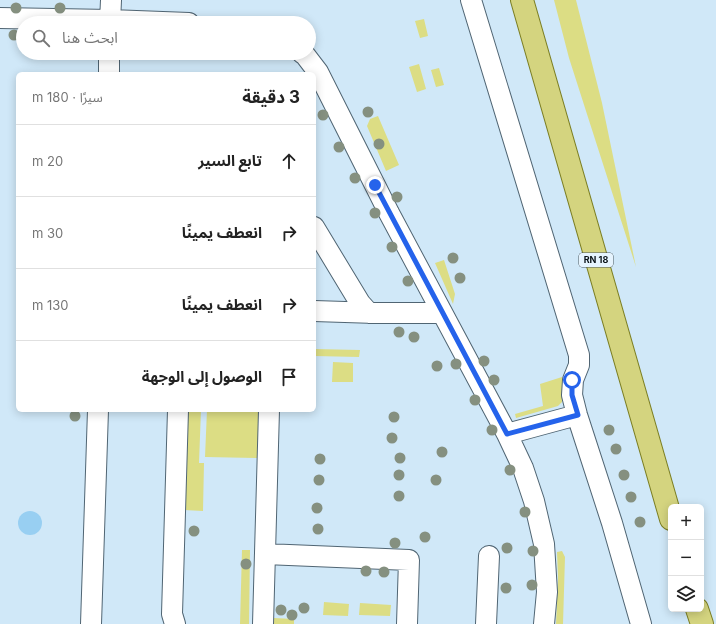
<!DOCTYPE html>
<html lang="ar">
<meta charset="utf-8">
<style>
:root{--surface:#fff;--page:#f2f2f2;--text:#222;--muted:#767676;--line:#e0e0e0}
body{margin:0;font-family:Inter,"Noto Sans Arabic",sans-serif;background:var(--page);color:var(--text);direction:rtl}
.controls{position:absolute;right:12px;bottom:12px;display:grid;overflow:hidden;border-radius:6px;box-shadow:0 2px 10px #0003}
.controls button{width:36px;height:36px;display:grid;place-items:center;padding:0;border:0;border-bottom:1px solid var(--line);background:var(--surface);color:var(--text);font:20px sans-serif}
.stop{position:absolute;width:12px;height:12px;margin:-9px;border:3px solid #2563eb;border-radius:50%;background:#fff}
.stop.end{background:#2563eb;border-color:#fff;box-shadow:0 1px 4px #0008}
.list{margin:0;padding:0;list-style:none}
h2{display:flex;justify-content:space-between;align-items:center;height:52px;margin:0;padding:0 16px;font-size:17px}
h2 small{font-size:13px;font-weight:400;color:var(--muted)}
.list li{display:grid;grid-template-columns:26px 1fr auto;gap:12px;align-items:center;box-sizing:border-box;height:72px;padding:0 16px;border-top:1px solid var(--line)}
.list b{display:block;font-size:15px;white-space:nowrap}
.list em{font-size:13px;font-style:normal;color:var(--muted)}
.icon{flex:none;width:22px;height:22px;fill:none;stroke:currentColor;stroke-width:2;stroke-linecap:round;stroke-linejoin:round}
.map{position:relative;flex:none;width:716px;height:624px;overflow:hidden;direction:ltr}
.search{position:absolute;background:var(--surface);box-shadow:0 2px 10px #0003;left:16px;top:16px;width:300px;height:44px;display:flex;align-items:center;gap:10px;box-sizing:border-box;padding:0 14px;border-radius:22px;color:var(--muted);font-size:15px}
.panel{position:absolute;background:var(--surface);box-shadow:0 2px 10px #0003;left:16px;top:72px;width:300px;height:340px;border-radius:6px;direction:rtl}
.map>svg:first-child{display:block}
.green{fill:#dcdd84}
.water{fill:#98cff2}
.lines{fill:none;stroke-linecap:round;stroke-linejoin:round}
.minor-casing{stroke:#506573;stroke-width:22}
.major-casing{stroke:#7b7e23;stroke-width:24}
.minor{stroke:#fff;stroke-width:20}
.major{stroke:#d4d47f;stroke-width:22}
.tree{fill:#859080}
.route{stroke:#2563eb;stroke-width:5}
.labels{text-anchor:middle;stroke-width:3;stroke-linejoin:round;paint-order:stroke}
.shield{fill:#e6f4fe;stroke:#4b565c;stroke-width:1}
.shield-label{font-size:9px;font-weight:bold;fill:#091217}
</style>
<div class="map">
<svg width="716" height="624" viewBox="0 0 716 624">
<rect width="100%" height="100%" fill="#d0e8f8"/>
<path class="green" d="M554,0H576L602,103L636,267L569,58Z
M424,19L428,36L420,38L415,21Z
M160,53H247V58L160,54Z
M419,64L426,89L417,92L409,67Z
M439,68L444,85L436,87L431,70Z
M378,116L399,165L386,171L367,126L370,119Z
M444,260L455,294L453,304L435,263Z
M314,349L360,350L359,357L314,356Z
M333,362L353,363V382H332Z
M562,377V402L558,406L516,418L515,414L543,406L540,384Z
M188,410H201L199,463H204L203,511L184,510Z
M207,410H262L261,458L205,457Z
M242,550H250L249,624H240Z
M562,551L565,557L563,624H556L558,578L557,552Z
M324,602L349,604L348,616L323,615Z
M360,603L391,605L390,616L359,615Z
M274,618L294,619V624H274Z"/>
<path class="water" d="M18 523a12 12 0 1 1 24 0a12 12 0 1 1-24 0Z"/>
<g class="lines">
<g class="minor-casing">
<path id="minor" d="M471,0L579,355V365L573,380L572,395L577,415L612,523L641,624
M0,18L110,20L189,23
M110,23L111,0
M302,53L305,55L318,72L389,213L507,434L523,468L534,501L544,544L547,592L544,624
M109,74V53
M314,227L360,303L369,313
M314,311L376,313H442
M507,434L577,415
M265,554L409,560L407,624
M91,624L98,410
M175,624L172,614L178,410
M263,624L269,410
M486,624L489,556"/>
</g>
<g class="major-casing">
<path id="major" d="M522,0L671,519
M697,609L702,624"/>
</g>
<use href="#minor" class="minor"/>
<use href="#major" class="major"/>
</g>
<g class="tree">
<circle cx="16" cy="8" r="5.5"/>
<circle cx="60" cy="8" r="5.5"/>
<circle cx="14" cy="35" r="5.5"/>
<circle cx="368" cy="112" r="5.5"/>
<circle cx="323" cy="115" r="5.5"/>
<circle cx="379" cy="144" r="5.5"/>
<circle cx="339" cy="147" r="5.5"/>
<circle cx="355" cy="178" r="5.5"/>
<circle cx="397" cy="197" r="5.5"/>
<circle cx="375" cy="213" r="5.5"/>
<circle cx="392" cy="247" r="5.5"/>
<circle cx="453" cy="258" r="5.5"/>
<circle cx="460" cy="278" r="5.5"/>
<circle cx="408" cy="281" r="5.5"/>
<circle cx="399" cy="332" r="5.5"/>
<circle cx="414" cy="337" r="5.5"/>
<circle cx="484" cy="361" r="5.5"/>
<circle cx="456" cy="364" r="5.5"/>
<circle cx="437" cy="366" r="5.5"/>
<circle cx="494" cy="380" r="5.5"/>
<circle cx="475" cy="400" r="5.5"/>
<circle cx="75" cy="416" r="5.5"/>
<circle cx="394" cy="417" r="5.5"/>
<circle cx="492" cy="430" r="5.5"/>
<circle cx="609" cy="430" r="5.5"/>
<circle cx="392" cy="438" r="5.5"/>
<circle cx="616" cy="449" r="5.5"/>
<circle cx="442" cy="452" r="5.5"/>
<circle cx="400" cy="458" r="5.5"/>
<circle cx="320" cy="459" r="5.5"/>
<circle cx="510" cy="470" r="5.5"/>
<circle cx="399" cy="475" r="5.5"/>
<circle cx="624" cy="475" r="5.5"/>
<circle cx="319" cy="480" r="5.5"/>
<circle cx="436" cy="480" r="5.5"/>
<circle cx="399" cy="496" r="5.5"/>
<circle cx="631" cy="497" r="5.5"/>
<circle cx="317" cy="508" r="5.5"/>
<circle cx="525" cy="512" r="5.5"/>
<circle cx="640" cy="522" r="5.5"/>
<circle cx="318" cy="529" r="5.5"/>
<circle cx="194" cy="531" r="5.5"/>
<circle cx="425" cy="537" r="5.5"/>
<circle cx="395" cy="543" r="5.5"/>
<circle cx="507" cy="548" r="5.5"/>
<circle cx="533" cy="551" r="5.5"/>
<circle cx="246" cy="564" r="5.5"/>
<circle cx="366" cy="571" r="5.5"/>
<circle cx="384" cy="572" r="5.5"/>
<circle cx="532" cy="585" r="5.5"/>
<circle cx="506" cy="588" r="5.5"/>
<circle cx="304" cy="608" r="5.5"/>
<circle cx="281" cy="610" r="5.5"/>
<circle cx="292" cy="615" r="5.5"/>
</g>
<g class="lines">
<path class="route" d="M375,185L507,434L578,415L572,395V380"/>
</g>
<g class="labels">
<rect class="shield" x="579" y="253" width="34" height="14" rx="3"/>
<g class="shield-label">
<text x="596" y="263">RN 18</text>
</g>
</g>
</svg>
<div class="controls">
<button>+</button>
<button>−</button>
<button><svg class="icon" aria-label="layers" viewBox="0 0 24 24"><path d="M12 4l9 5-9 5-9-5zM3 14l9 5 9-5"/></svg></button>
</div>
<div class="stop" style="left:572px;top:380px"></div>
<div class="stop end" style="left:375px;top:185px"></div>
<div class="search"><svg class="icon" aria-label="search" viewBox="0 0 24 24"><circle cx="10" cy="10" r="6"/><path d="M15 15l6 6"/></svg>ابحث هنا</div>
<section class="panel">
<h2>3 دقيقة<small>سيرًا · 180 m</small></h2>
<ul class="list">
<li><svg class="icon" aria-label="ahead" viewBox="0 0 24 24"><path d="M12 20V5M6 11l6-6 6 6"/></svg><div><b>تابع السير</b></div><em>20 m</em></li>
<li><svg class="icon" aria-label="right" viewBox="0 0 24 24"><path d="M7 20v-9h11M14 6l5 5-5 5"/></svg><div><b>انعطف يمينًا</b></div><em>30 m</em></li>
<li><svg class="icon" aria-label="right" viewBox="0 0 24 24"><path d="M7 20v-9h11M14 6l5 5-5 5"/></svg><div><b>انعطف يمينًا</b></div><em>130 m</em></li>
<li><svg class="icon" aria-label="arrive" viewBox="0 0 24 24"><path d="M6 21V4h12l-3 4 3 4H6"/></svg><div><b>الوصول إلى الوجهة</b></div></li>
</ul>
</section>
</div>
